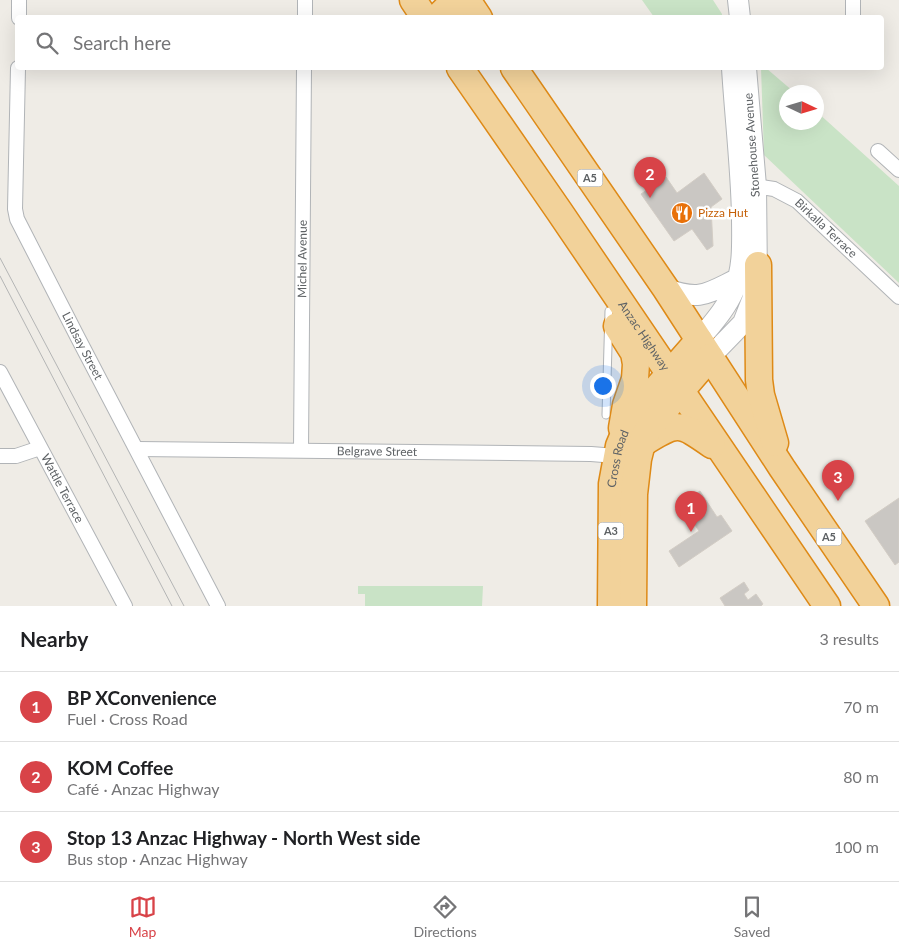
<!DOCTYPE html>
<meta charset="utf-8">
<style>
:root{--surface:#fff;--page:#f2f2f2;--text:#202124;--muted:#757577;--line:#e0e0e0;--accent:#d84348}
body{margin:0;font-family:Lato,sans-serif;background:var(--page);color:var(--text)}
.compass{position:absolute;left:779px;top:85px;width:45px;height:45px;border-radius:50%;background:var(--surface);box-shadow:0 5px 20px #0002;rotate:94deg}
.you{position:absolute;left:602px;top:385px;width:18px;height:18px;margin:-12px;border:4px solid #fff;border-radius:50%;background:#1a73e8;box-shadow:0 0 0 8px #1a73e833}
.badge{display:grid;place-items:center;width:32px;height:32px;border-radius:50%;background:var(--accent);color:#fff;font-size:16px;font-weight:700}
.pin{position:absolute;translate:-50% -41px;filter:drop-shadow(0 1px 2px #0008)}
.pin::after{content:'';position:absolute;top:26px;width:18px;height:15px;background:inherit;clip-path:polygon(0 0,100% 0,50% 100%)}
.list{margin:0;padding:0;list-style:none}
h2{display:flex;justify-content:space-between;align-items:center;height:65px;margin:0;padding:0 20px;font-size:21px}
h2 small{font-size:16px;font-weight:400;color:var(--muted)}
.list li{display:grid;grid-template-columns:32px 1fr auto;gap:15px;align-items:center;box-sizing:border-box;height:70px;padding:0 20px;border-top:1px solid var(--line)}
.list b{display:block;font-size:19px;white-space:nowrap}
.list p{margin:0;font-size:16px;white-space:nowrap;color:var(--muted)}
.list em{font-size:16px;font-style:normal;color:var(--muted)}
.icon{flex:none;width:28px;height:28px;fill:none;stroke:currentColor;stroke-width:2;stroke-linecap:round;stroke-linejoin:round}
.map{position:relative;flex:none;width:899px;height:606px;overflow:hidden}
.search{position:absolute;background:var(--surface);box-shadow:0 5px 20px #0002;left:15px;right:15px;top:15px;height:55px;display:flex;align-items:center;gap:12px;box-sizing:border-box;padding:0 18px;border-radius:5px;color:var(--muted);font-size:19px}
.sheet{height:275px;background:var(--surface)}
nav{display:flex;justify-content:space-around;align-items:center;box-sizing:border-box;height:70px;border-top:1px solid var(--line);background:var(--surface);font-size:14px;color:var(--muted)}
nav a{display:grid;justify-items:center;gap:2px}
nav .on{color:var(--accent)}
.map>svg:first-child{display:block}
.green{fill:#c9e3c6}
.building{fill:#cac7c3;stroke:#d3cdc5}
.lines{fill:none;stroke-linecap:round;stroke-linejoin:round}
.lane-casing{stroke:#b1b4b7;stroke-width:9}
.street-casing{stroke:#b1b4b7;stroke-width:16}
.secondary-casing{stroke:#b3b6b9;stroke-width:22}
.highway-casing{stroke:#de8a17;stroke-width:29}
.lane{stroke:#fff;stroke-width:7}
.street{stroke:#fff;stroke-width:14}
.secondary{stroke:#fff;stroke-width:20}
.highway{stroke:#f2d29a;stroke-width:26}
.tram{stroke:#b4b5b5;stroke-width:1}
.labels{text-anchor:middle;stroke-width:5;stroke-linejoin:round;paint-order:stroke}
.shield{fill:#fff;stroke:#8e9193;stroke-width:1}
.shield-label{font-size:11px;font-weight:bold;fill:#5e6265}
.street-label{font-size:12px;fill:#5e6265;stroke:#fff}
.food-label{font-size:12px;fill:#c56008;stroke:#fff;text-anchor:start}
</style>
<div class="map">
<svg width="899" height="606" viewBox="0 0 899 606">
<rect width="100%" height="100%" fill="#efece6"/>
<path class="green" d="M642,0H713L722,14V17H654Z
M761,68H766L794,92H786V122H816L817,112L899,186V283L764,155Z
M358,586H483L482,606H365V594H358Z"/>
<path class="building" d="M704,173L722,199L711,207L713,246L707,250L692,229L674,241L641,194L666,177L677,193Z
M700,491L717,517L721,515L732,531L679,567L669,551L699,531L681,504Z
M899,498V562L895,565L865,521Z
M744,582L749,590L744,594L748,600L756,594L763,604L761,606H725L720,598Z"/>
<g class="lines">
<g class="lane-casing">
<path id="lane" d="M606,415L609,311"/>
</g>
<g class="street-casing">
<g id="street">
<path d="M19,18V0"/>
<path d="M305,18V0"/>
<path d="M853,18V0"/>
<path id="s1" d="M18,68L15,209L17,219L78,338L218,606"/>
<path d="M878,151L899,170"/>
<path id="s2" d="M749,185L774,189L797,201L899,297"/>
<path id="s3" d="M0,372L125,606"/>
<path id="s4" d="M137,449L591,454L616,456"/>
<path id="s5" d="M301,450L304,68"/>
<path d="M0,456H16L40,448"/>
</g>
</g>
<g class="secondary-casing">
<path id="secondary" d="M738,0L740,18
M666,289C701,301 706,294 737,279
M699,340C711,325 726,309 734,290C744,266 742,242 742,216C741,166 735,117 732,68
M710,357L743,323L752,300L757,280L756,186L746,68"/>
</g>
<g class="highway-casing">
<g id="highway">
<path d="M413,0L425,18"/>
<path d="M467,0L479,18"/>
<path d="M437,18L446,9L465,0"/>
<path id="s6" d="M460,68L559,211L827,606"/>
<path d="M514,68L666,289L782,468L876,606"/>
<path d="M758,265L759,380L761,395L775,443"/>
<path d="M617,326L634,353L636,364L635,379L626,405L622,428"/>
<path d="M643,443C678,421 679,422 712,445"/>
<path id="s7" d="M611,606L612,484L619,446L627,427L650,396L699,340"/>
<path d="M633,606L634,494L638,459L642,443L646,433L660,415L710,357"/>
</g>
</g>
<use href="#lane" class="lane"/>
<use href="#street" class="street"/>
<use href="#secondary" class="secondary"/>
<use href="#highway" class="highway"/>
<path class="tram" d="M0,258L184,606
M0,276L172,606"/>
</g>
<defs>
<g id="restaurant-disc" transform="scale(1.125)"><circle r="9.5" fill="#e8710a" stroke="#fff"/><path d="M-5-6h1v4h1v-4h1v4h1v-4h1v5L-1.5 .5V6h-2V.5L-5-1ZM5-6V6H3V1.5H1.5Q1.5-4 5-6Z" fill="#fff"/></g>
</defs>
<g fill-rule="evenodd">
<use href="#restaurant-disc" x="682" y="213"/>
</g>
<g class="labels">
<g class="shield">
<rect x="577.5" y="169.5" width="25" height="17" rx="4"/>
<rect x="598.5" y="522.5" width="25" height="17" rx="4"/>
<rect x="816.5" y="528.5" width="25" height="17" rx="4"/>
</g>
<g class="shield-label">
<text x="590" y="182">A5</text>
<text x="611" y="535">A3</text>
<text x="829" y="541">A5</text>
</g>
<g class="street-label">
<text transform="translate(752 145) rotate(-94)" y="4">Stonehouse Avenue</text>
<text dy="4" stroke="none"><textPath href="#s2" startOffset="91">Birkalla Terrace</textPath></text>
<text dy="4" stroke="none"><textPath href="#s5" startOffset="191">Michel Avenue</textPath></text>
<text dy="4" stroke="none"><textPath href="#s6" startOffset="325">Anzac Highway</textPath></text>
<text dy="4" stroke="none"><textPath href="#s1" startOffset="294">Lindsay Street</textPath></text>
<text dy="4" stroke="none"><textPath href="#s4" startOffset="240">Belgrave Street</textPath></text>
<text dy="4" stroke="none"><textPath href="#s7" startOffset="148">Cross Road</textPath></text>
<text dy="4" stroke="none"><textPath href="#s3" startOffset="132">Wattle Terrace</textPath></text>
</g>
<g class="food-label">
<text x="698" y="217">Pizza Hut</text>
</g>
</g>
</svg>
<svg class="compass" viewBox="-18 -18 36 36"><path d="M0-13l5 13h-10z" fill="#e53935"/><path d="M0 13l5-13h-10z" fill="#757577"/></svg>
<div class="you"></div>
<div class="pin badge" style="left:691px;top:532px">1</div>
<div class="pin badge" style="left:650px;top:198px">2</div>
<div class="pin badge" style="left:838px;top:501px">3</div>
<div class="search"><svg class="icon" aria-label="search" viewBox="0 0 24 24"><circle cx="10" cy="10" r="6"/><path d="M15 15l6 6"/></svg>Search here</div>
</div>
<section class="sheet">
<h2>Nearby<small>3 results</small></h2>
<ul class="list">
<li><span class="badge">1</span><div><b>BP XConvenience</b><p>Fuel · Cross Road</p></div><em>70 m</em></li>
<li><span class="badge">2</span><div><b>KOM Coffee</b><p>Café · Anzac Highway</p></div><em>80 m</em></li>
<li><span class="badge">3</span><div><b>Stop 13 Anzac Highway - North West side</b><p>Bus stop · Anzac Highway</p></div><em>100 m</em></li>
</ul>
</section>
<nav>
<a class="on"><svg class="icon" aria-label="map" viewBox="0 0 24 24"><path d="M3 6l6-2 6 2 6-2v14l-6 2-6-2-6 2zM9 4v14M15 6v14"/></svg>Map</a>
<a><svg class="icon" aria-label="directions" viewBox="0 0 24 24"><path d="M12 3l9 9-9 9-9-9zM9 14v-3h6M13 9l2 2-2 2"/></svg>Directions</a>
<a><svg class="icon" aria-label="saved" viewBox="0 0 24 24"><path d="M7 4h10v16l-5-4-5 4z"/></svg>Saved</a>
</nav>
